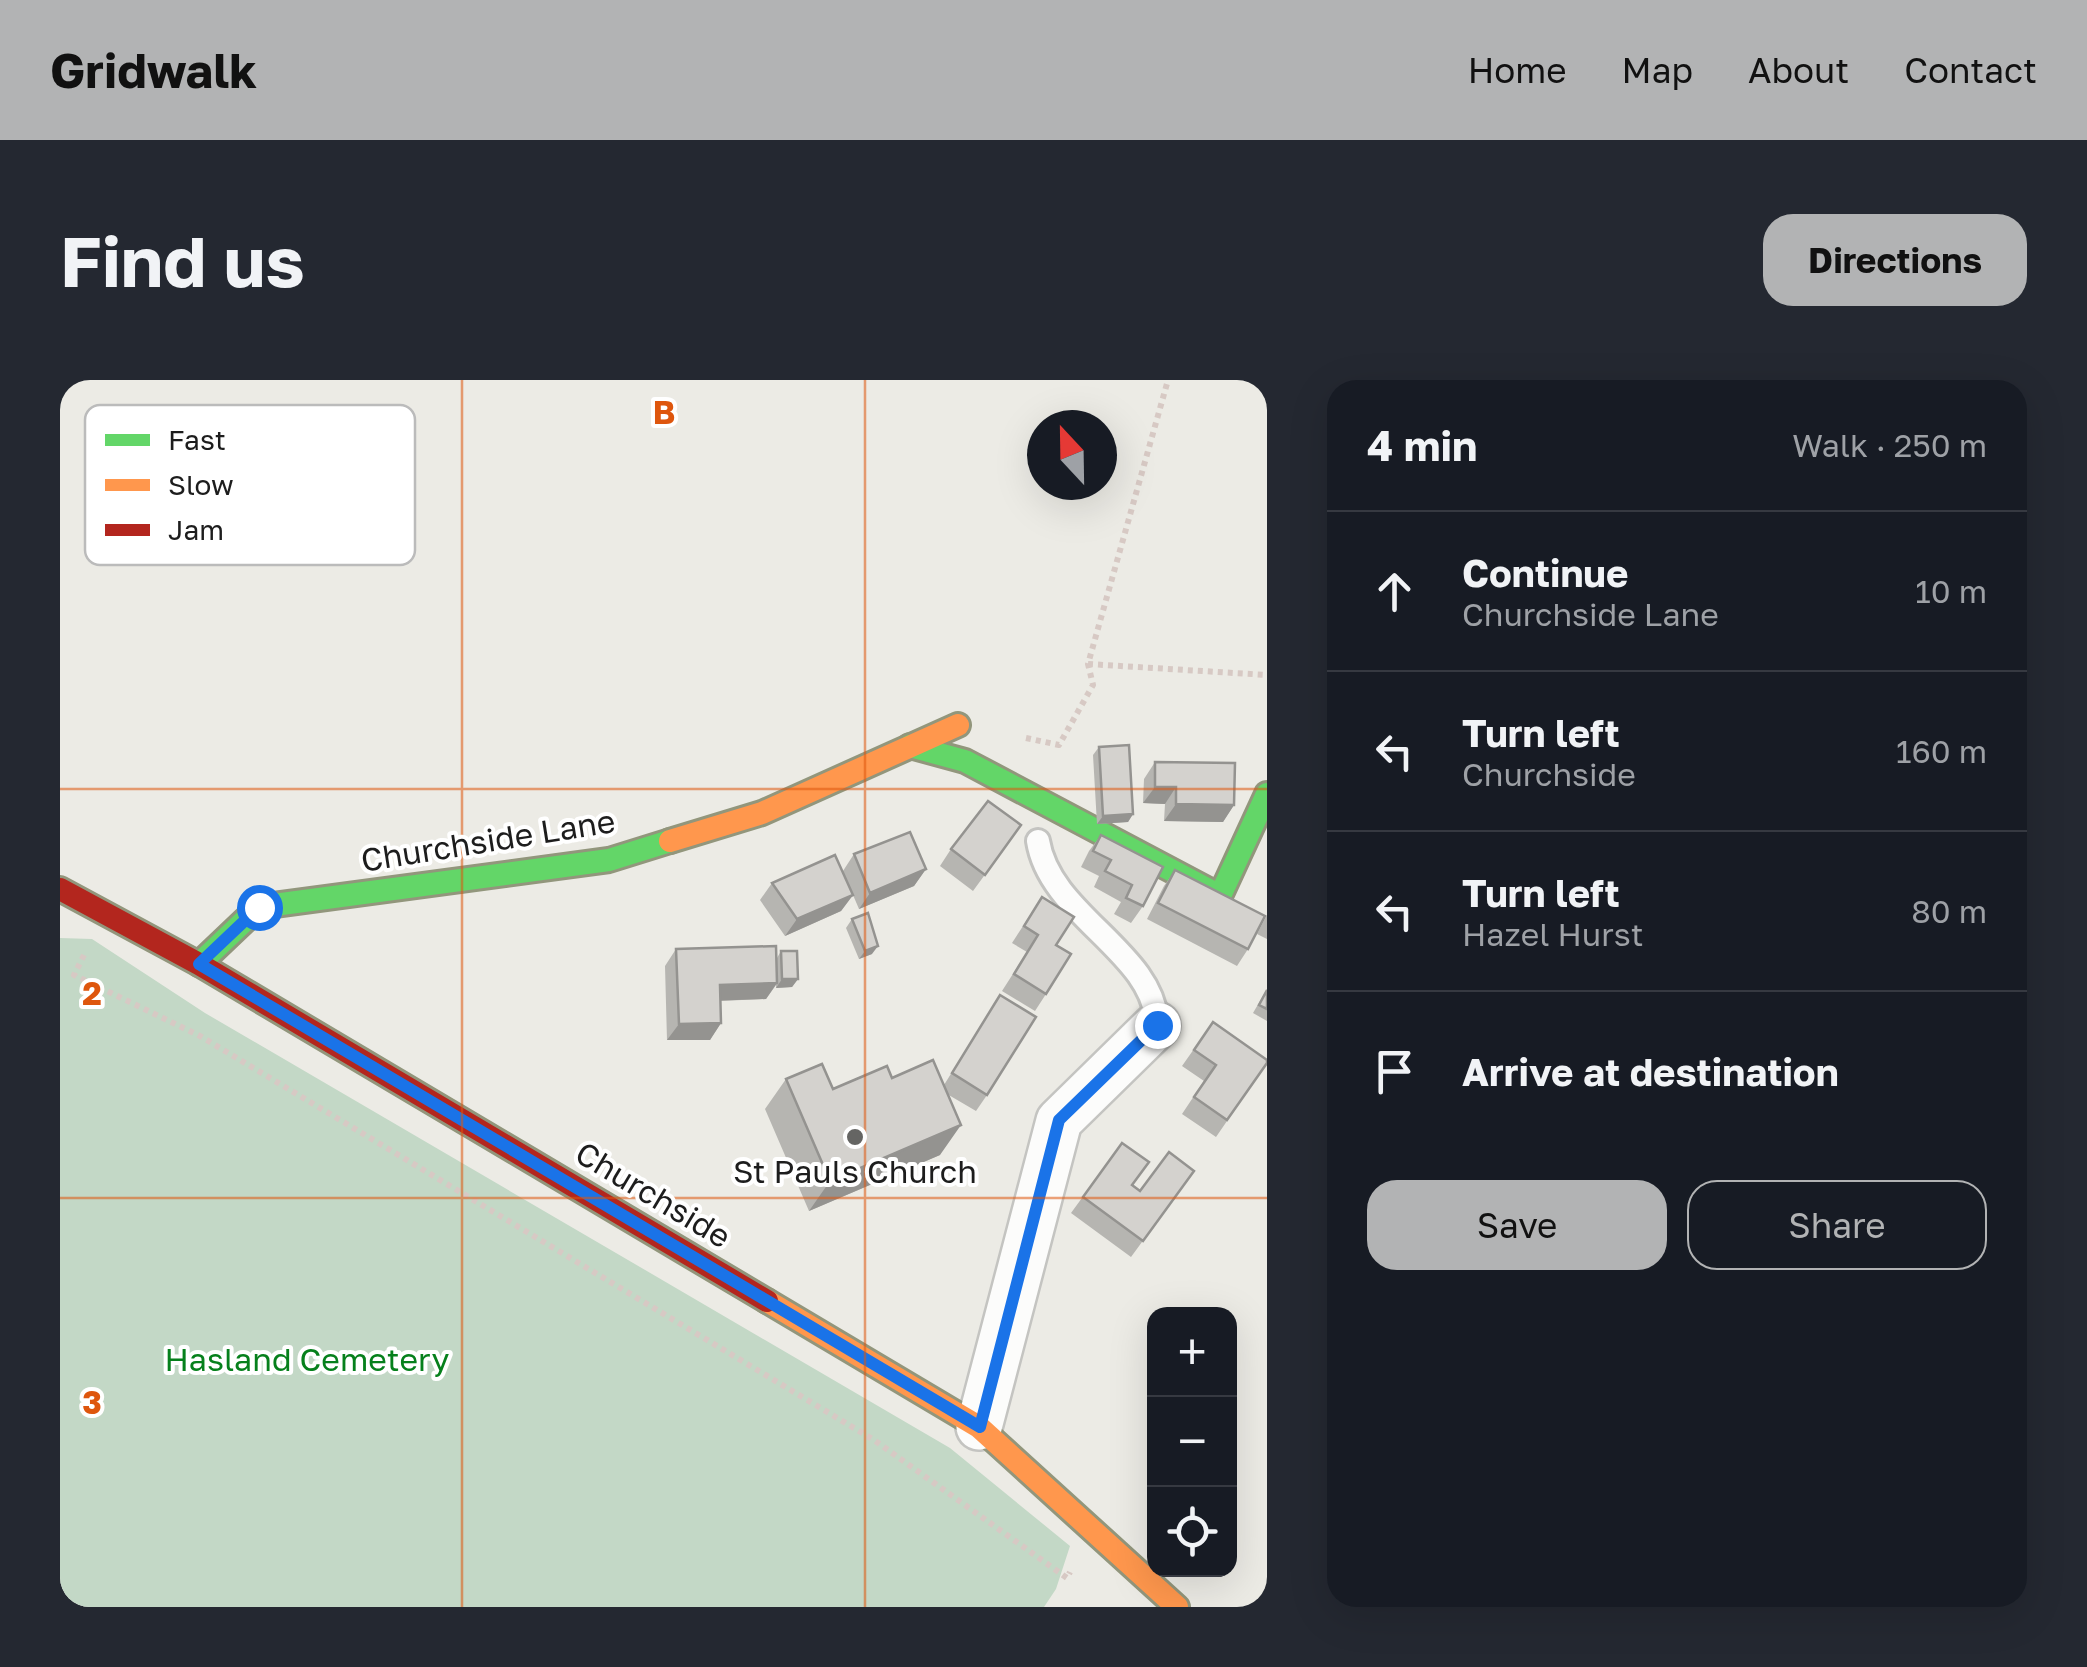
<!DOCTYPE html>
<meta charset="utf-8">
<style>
:root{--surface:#171b24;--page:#242831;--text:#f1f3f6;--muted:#9ea1a6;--line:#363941;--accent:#b2b3b4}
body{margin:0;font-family:"Golos Text",sans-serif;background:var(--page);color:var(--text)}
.controls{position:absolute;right:30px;bottom:30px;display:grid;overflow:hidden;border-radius:20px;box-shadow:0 10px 40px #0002}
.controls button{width:90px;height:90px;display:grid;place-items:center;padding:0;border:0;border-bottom:2px solid var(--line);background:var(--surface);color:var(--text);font:50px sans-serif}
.compass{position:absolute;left:967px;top:30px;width:90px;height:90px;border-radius:50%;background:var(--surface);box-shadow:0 10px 40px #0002;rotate:338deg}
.stop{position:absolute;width:30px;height:30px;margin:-22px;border:8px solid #1a73e8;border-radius:50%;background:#fff}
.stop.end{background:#1a73e8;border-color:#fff;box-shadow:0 2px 10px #0008}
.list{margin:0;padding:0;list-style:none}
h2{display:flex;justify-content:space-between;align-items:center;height:130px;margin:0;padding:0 40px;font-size:42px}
h2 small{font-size:32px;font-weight:400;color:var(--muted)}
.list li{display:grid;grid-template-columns:65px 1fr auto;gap:30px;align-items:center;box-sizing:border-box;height:160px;padding:0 40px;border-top:2px solid var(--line)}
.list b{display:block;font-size:38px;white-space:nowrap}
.list p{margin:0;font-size:32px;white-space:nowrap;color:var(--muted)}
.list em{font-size:32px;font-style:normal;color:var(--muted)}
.actions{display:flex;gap:20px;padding:30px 40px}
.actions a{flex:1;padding:22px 0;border:2px solid var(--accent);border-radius:30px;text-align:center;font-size:35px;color:var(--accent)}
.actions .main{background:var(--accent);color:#111}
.icon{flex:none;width:55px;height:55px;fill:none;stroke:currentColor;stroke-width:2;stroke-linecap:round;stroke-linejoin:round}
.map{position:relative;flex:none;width:1207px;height:1227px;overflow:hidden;border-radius:30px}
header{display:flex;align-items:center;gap:60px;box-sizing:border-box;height:140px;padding:0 50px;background:var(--accent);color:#111}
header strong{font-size:48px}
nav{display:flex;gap:55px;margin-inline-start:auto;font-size:35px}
.intro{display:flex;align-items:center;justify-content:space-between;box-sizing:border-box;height:240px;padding:0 60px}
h1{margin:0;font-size:70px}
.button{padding:25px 45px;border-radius:30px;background:var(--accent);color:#111;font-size:35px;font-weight:700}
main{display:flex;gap:60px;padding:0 60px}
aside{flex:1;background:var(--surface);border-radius:30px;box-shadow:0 10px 40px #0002}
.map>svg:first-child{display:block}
.cemetery{fill:#c3d8c6}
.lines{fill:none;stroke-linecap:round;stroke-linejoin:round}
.lane-casing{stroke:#c4c4c1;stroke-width:28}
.street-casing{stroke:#c4c4c1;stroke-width:50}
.fast-casing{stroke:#92967c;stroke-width:28}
.slow-casing{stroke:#92967c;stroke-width:28}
.jam-casing{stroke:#92967c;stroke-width:28}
.path{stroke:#d7c9c4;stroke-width:6;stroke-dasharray:5 5;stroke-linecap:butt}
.lane{stroke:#fcfcfb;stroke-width:22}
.street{stroke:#fcfcfb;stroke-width:45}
.fast{stroke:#63d668;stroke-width:22}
.slow{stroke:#ff974d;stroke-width:22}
.jam{stroke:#b3261e;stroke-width:22}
.wall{fill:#b6b5b1}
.shaded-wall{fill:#949390}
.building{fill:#d4d2ce;stroke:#949390;stroke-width:2.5}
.route{stroke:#1a73e8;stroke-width:12}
.grid{fill:none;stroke:#de560d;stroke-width:2.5;stroke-opacity:0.55}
.poi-dot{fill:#656563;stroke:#fff;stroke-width:4}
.labels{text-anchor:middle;stroke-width:8;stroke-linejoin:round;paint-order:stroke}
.street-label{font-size:32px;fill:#1d1d1d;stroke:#fff}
.poi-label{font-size:32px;fill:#1d1d1d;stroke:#fff}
.park-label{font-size:32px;fill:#06801c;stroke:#fff}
.key{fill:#fff;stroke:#bbb;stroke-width:2.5}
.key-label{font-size:28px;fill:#1d1d1d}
.grid-label{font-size:32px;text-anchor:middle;font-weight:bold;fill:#de560d;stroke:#fff;stroke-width:8;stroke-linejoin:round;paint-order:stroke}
</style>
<header>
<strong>Gridwalk</strong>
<nav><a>Home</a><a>Map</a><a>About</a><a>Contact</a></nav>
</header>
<div class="intro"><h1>Find us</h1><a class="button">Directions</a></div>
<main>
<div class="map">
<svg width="1207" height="1227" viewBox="0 0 1207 1227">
<rect width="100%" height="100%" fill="#ecebe5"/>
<path class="cemetery" d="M0,558L32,559L145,633L890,1068L1010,1166L996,1209L984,1227H0Z"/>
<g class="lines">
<g class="lane-casing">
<path id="lane" d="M978,461C990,536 1095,572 1097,645"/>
</g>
<g class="street-casing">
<path id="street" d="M919,1047L999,741L1097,645"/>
</g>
<g class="fast-casing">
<path id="fast" d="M850,366L905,381L1160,516L1207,414
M139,584L199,527L549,480L610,461"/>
</g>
<g class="slow-casing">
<path id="slow" d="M610,461L702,433L898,345
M707,921L919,1047L1117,1227"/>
</g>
<g class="jam-casing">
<path id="jam" d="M0,509L139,584L707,921"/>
</g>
<path class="path" d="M1028,284L1207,295
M966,358L999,365L1033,305L1028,284L1108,0
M24,575L14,595L140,656L814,1060L1007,1198L1010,1192"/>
<use href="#lane" class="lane"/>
<use href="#street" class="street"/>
<use href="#fast" class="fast"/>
<use href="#slow" class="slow"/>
<use href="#jam" class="jam"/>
</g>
<path class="wall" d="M1039,367L1073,434L1068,442L1037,444L1033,375Z
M1095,382L1174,425L1163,442L1104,441L1105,424L1083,423L1084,399Z
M961,445L913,511L880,486L891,469Z
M1041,455L1103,487L1083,526L1071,543L1054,534L1061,522L1034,507L1039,496L1021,487L1029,471Z
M794,474L866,489L854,506L799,529L793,515L781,531L725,556L700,520L712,503L783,491Z
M1115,490L1188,569L1177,586L1087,539L1104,506Z
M982,517L996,565L986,614L975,631L942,611L967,572L952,563Z
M1207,535V559L1197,554Z
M792,539L812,574L799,579L786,548Z
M616,569L717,578L721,571L738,599L732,607L716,608V605L706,619L660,621L661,643L650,660H607L605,586Z
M1207,609V641L1193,633Z
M940,615L927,715L916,731L887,714L880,775L749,831L705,729L726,699L773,709L832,698L884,705Z
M1153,642L1207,683L1156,757L1122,734L1144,701L1122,686Z
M1062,763L1072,806L1080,811L1134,791L1071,877L1011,833Z"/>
<path class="shaded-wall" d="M1095,407H1116L1105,424L1083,423Z
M1116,424L1174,425L1163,442L1104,441Z
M1073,434L1068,442L1037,444L1043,436Z
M866,489L854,506L799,529L810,513Z
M793,515L781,531L725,556L737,539Z
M818,566L812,574L799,579L805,571Z
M722,599H738L732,607L716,608Z
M717,603L706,619L648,621L660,605Z
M661,643L650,660H607L619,644Z
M901,745L880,775L749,831L770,801Z"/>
<path class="building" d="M1069,365L1073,434L1043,436L1039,367Z
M1095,382L1175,383L1174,425L1116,424V407H1095Z
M928,421L961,445L925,495L891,469Z
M850,452L866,489L810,513L794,474Z
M1041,455L1103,487L1083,526L1066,518L1072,505L1045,491L1051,480L1033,471Z
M775,475L793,515L737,539L712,503Z
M1115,490L1205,536L1188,569L1098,523Z
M982,517L1014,537L996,565L1011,574L986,614L954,594L978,555L964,546Z
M808,533L818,566L805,571L792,539Z
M716,566L717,603L660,605L661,643L619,644L616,569Z
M721,571H737L738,599H722Z
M1207,610V629L1199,625Z
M940,615L976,637L927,715L892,693Z
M1153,642L1207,680V683L1167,740L1134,717L1156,685L1134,670Z
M873,680L901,745L770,801L726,699L762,684L773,709L827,686L832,698Z
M1062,763L1089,782L1072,805L1080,811L1109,772L1134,791L1083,861L1023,817Z"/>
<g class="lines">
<path class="route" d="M199,527L139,584L920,1047L999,740L1097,645"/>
</g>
<path class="grid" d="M402,0V1227M805,0V1227M0,409H1207M0,818H1207"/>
<circle class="poi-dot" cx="795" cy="757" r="10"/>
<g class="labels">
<g class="street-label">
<text transform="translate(428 461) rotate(-9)" y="11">Churchside Lane</text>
<text transform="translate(593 815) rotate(31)" y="11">Churchside</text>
</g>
<g class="poi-label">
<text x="795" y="803">St Pauls Church</text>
</g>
<g class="park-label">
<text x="247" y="991">Hasland Cemetery</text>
</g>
</g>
<rect x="25" y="25" width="330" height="160" rx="15" class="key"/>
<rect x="45" y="54" width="45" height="12" fill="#63d668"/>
<rect x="45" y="99" width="45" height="12" fill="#ff974d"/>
<rect x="45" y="144" width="45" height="12" fill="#b3261e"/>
<g class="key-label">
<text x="108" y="70">Fast</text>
<text x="108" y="115">Slow</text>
<text x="108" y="160">Jam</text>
</g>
<g class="grid-label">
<text x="604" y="44">B</text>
<text x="32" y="625">2</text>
<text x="32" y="1034">3</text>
</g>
</svg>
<div class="controls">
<button>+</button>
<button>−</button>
<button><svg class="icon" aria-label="locate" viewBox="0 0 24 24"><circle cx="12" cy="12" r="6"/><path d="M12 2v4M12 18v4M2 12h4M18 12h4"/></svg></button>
</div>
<svg class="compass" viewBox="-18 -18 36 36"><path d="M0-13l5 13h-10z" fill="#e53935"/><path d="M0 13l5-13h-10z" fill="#9ea1a6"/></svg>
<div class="stop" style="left:199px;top:527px"></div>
<div class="stop end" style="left:1097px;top:645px"></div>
</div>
<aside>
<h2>4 min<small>Walk · 250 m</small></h2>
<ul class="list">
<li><svg class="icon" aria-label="ahead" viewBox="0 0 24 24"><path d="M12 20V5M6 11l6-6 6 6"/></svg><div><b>Continue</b><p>Churchside Lane</p></div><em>10 m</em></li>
<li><svg class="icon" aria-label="left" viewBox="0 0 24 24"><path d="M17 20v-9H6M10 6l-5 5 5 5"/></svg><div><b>Turn left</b><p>Churchside</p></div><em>160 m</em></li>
<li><svg class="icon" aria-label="left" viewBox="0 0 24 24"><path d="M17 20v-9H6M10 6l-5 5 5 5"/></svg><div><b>Turn left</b><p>Hazel Hurst</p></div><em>80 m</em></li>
<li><svg class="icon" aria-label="arrive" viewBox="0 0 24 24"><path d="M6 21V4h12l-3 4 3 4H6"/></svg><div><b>Arrive at destination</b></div></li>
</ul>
<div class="actions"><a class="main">Save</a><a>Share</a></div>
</aside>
</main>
